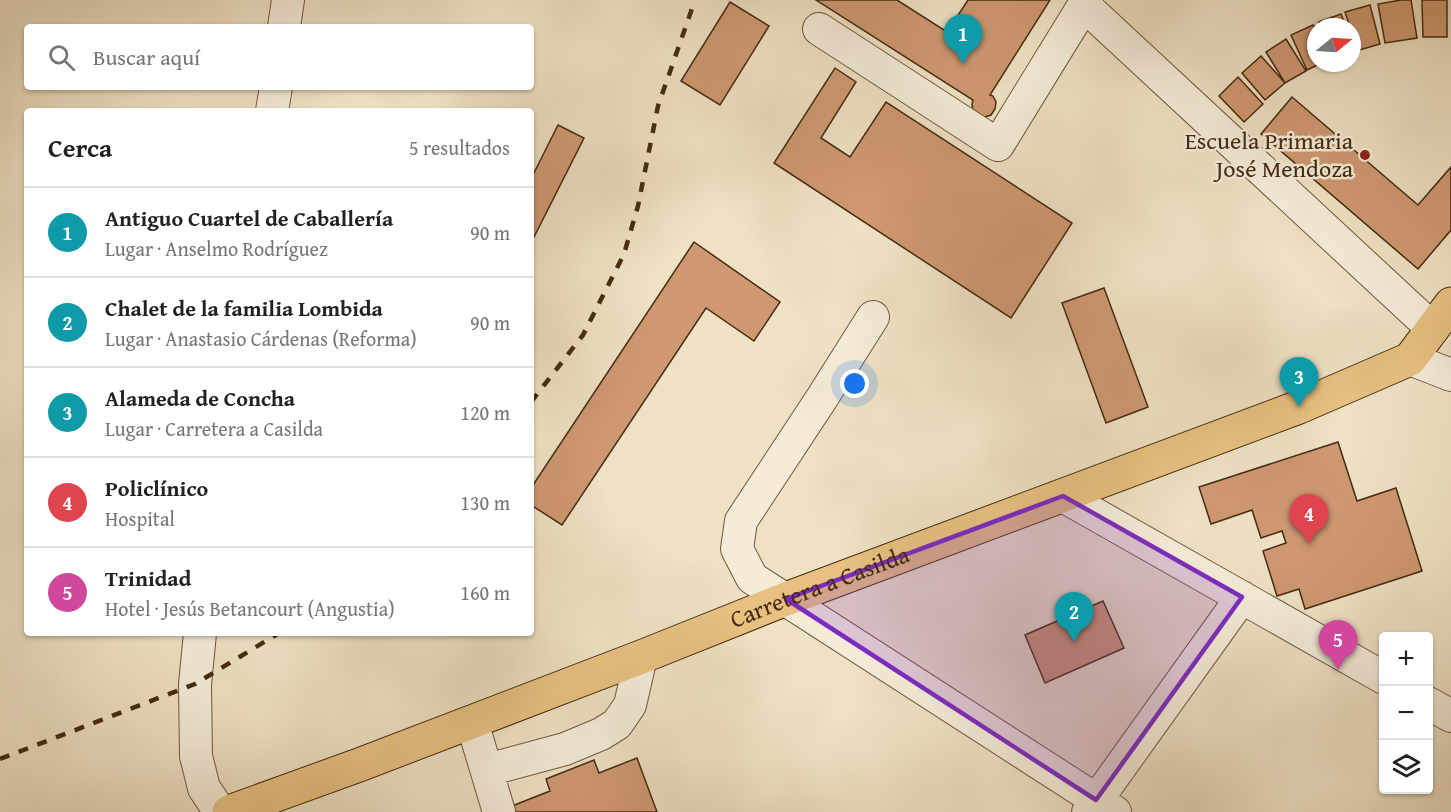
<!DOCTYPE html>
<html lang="es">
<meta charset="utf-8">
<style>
:root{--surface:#fff;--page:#f2f2f2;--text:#222;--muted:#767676;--line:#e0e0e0;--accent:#8f2418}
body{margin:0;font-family:"Gentium Book Plus",serif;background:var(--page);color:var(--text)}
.controls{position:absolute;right:18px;bottom:18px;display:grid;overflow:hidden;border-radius:6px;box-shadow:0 2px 4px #0004}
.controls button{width:54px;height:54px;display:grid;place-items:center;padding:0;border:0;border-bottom:2px solid var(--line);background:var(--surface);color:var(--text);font:30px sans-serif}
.compass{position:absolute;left:1307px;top:18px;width:54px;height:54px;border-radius:50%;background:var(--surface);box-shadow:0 2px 4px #0004;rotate:72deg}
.you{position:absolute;left:855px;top:384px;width:21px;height:21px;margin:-15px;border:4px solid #fff;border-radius:50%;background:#1a73e8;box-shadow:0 0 0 9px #1a73e833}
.badge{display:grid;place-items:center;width:39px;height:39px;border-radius:50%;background:var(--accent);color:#fff;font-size:20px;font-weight:700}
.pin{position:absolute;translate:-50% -50px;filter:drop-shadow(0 2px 3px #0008)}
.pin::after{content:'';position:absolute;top:32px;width:21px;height:18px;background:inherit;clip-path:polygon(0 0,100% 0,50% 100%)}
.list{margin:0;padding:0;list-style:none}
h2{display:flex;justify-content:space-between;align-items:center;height:78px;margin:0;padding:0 24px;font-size:26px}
h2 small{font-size:20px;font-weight:400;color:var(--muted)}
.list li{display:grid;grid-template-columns:39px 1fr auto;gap:18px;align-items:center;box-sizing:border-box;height:90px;padding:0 24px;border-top:2px solid var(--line)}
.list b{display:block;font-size:22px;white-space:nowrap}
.list p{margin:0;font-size:20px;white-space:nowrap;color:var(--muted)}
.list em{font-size:20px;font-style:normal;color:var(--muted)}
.icon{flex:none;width:33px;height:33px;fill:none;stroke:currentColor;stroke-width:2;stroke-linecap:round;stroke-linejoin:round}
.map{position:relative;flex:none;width:1451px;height:812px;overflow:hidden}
.search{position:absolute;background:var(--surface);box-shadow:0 2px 4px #0004;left:24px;top:24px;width:510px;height:66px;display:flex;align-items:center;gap:15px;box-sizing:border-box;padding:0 21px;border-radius:6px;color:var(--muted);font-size:22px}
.panel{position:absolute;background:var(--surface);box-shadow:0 2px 4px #0004;left:24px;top:108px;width:510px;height:528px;border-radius:6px}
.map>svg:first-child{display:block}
.building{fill:#ce9871;stroke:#452b10;stroke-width:1.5}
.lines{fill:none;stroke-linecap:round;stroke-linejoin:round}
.minor-casing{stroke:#6f583d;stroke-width:34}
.major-casing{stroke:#452b10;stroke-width:35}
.minor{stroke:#f4ecd9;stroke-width:32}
.major{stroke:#e7c082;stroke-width:33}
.rail{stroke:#452b10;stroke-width:4.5;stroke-dasharray:10 10;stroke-linecap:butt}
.marked{fill:#7b2cbf;fill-opacity:0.2;stroke:#7b2cbf;stroke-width:4.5;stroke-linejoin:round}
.poi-dot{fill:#8f2418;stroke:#f4ecd9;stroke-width:2}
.labels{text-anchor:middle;stroke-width:5;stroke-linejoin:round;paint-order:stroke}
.poi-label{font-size:24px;fill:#452b10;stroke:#f4ecd9;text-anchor:end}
.street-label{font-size:24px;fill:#452b10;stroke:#f4ecd9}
</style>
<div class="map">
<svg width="1451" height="812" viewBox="0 0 1451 812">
<rect width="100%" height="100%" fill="#eee1c4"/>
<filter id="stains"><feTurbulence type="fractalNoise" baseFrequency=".00333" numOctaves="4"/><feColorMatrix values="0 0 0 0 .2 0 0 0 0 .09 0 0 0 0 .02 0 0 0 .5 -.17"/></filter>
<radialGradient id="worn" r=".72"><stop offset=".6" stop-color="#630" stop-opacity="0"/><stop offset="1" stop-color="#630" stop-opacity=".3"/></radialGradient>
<path class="building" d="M816,0H897L947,32L968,0H1050L990,95L993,96L996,102L995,109L991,115L985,117L978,116L973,111L972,104L973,100Z
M1401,0H1411L1417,38L1385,43L1378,4Z
M1422,0H1447V37H1423Z
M730,2L769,26L720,105L681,81Z
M1370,5L1380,44L1356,51L1352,36V27H1350L1345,12Z
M1341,14L1346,27H1321L1319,22Z
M1313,25L1316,30V63H1322L1307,70L1291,35Z
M1286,39L1306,71L1285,83L1266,52Z
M1261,56L1285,83L1265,100L1242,73Z
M835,68L856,82L821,138L850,157L886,102L1072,223L1011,318L774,163Z
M1238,77L1263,104L1244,122L1219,96Z
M1292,97L1418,205L1451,167V230L1418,269L1261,134Z
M558,125L584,138L532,241L531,240V179Z
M694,242L780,302L754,341L706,308L562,525L531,505V488Z
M1104,288L1148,407L1106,423L1062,303Z
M1338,442L1357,501L1396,488L1422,571L1305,609L1299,589L1277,596L1263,551L1286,543L1282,531L1261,538L1252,510L1211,524L1199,487Z
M1103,601L1124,648L1045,683L1025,635Z
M637,758L657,812H514L512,806L550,791L546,779L594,760L599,773Z"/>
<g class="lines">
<g class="minor-casing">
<path id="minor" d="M1084,5L1433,329
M284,27L288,0
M819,29L998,145L1087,0
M272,111L276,87
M873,317L822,398L741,521L737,549L752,578L1115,812
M1410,359L1451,375
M1063,496L1384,678
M200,633L195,684L196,756L204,788L220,812
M1428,703L1451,716
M472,722L499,812
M487,770L565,749L601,734L617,724L630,705L641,657
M1088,812L1242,597"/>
</g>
<g class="major-casing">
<g id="major">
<path id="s1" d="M229,812L359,765L641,657L786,599L1299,407L1410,359L1451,304"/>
</g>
</g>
<use href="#minor" class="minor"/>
<use href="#major" class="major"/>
<path class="rail" d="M531,402L583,335L624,254L638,206L658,106L695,0
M0,759L195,684L279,633"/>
</g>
<path class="marked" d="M1063,496L1242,597L1096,800L786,599Z"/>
<circle class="poi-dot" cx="1365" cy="155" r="6"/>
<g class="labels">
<g class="poi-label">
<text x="1353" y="149">Escuela Primaria<tspan x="1353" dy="28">José Mendoza</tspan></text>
</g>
<g class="street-label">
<text dy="8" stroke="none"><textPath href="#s1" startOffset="632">Carretera a Casilda</textPath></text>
</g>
</g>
<rect width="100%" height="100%" filter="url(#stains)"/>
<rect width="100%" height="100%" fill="url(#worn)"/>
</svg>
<div class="controls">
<button>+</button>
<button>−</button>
<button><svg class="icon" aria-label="layers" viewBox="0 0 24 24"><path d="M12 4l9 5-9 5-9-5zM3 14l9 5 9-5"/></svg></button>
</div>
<svg class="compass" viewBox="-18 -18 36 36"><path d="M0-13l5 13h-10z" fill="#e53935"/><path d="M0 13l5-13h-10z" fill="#767676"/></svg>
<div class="you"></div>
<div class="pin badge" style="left:963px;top:64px;background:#0f9aa8">1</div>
<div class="pin badge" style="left:1074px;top:642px;background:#0f9aa8">2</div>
<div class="pin badge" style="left:1299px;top:407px;background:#0f9aa8">3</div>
<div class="pin badge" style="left:1309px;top:544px;background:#e0444e">4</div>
<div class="pin badge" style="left:1338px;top:670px;background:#d1479c">5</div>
<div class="search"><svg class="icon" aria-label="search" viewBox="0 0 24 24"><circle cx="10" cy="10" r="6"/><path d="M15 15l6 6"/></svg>Buscar aquí</div>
<section class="panel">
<h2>Cerca<small>5 resultados</small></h2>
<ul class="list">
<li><span class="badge" style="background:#0f9aa8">1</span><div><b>Antiguo Cuartel de Caballería</b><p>Lugar · Anselmo Rodríguez</p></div><em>90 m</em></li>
<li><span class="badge" style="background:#0f9aa8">2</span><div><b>Chalet de la familia Lombida</b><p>Lugar · Anastasio Cárdenas (Reforma)</p></div><em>90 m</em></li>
<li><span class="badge" style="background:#0f9aa8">3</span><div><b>Alameda de Concha</b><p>Lugar · Carretera a Casilda</p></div><em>120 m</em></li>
<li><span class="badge" style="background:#e0444e">4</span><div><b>Policlínico</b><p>Hospital</p></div><em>130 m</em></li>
<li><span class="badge" style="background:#d1479c">5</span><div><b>Trinidad</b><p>Hotel · Jesús Betancourt (Angustia)</p></div><em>160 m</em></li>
</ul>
</section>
</div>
